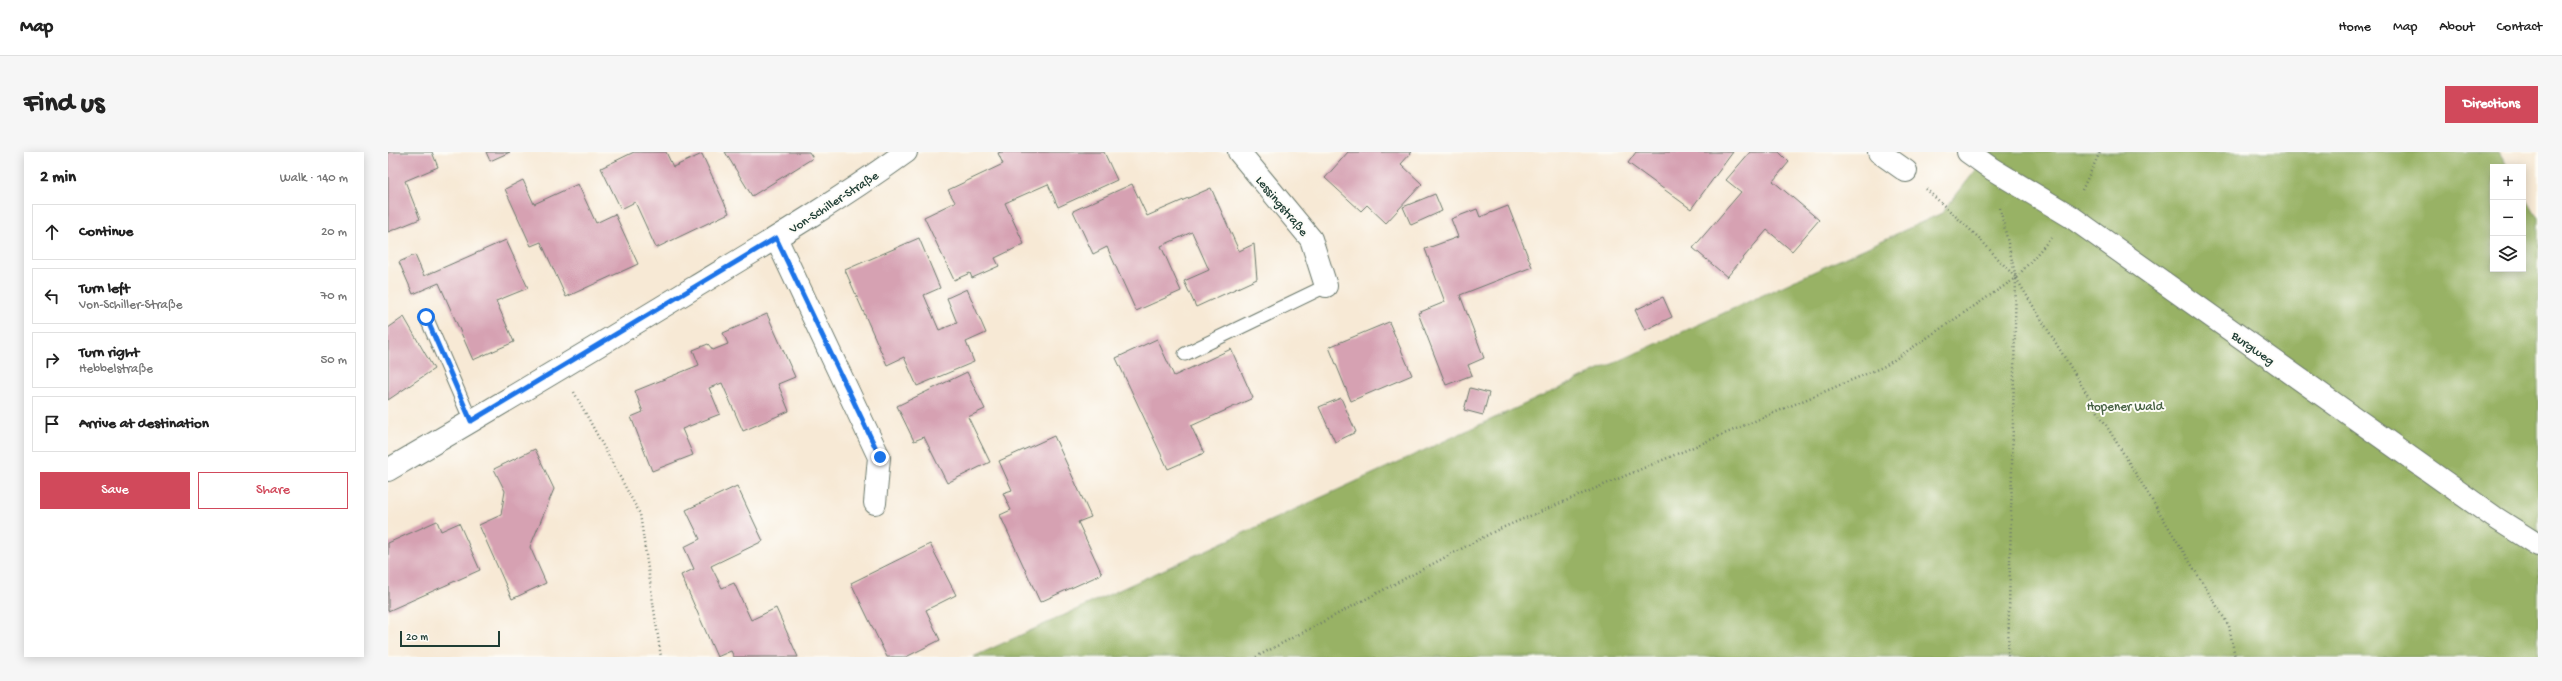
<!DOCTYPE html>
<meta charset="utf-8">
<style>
:root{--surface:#fff;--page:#f6f6f6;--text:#222;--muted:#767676;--line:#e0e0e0;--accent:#d1495b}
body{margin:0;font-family:"Gochi Hand",sans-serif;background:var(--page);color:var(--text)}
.controls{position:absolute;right:12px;top:12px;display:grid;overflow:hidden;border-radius:0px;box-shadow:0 2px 10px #0003}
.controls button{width:36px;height:36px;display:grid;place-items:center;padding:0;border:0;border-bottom:1px solid var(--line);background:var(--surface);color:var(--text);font:20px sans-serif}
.scale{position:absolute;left:12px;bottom:10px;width:100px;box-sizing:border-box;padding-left:4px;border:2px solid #1f3d34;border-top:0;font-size:11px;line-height:14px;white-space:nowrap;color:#1f3d34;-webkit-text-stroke:3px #fdfcf7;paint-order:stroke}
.stop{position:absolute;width:12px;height:12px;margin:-9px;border:3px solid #1a73e8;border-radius:50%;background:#fff}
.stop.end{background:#1a73e8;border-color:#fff;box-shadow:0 1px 4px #0008}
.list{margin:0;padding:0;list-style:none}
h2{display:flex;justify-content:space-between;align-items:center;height:52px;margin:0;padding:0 16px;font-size:17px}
h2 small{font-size:13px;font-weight:400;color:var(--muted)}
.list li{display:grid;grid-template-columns:26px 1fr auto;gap:12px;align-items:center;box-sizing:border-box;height:56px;margin:0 8px 8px;padding:0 8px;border:1px solid var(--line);border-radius:0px}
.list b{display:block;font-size:15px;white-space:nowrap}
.list p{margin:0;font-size:13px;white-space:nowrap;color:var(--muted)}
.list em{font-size:13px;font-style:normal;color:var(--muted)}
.actions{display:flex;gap:8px;padding:12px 16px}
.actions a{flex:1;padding:9px 0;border:1px solid var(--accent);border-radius:0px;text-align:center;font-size:14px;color:var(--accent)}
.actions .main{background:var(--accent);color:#fff}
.icon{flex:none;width:22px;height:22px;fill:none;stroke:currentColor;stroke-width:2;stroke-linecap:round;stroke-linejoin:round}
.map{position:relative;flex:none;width:2150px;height:505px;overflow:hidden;border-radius:0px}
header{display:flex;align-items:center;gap:24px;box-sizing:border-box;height:56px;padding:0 20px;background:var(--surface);border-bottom:1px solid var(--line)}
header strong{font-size:19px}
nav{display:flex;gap:22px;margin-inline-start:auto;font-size:14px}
.intro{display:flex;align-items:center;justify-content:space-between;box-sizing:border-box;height:96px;padding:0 24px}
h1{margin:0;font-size:28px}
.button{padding:10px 18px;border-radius:0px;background:var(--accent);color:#fff;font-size:14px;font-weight:700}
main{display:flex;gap:24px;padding:0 24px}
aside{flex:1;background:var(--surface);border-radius:0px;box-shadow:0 2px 10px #0003}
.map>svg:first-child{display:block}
.forest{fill:#98b265;stroke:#5c784c}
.building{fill:#d6a1b2}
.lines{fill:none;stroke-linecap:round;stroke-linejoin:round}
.lane-casing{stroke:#6b796c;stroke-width:15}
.street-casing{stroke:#6b796c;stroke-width:24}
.path{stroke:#6b796c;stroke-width:2.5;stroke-dasharray:1 3;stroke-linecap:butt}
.lane{stroke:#fff;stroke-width:13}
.street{stroke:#fff;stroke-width:22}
.route{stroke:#1a73e8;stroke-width:5}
.labels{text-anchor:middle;stroke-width:4;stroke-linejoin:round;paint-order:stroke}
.street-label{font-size:13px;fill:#1f3d34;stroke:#fdfcf7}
.park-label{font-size:13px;fill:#476244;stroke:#fdfcf7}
</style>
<header>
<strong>Map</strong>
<nav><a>Home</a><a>Map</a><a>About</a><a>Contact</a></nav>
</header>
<div class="intro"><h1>Find us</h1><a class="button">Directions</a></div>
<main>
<aside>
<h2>2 min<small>Walk · 140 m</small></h2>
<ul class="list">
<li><svg class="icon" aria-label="ahead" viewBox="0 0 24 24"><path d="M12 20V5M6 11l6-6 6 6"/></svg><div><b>Continue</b></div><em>20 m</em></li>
<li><svg class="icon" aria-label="left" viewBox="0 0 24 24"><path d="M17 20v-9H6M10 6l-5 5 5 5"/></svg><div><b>Turn left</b><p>Von-Schiller-Straße</p></div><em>70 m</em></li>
<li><svg class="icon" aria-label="right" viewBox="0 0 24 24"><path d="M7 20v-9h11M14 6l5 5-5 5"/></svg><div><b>Turn right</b><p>Hebbelstraße</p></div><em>50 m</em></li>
<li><svg class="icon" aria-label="arrive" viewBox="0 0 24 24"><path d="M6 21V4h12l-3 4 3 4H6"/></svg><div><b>Arrive at destination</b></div></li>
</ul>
<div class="actions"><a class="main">Save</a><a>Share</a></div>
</aside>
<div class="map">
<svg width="2150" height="505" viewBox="0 0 2150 505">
<rect width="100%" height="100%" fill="#fdfcf7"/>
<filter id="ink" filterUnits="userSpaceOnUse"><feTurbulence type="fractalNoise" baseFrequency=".025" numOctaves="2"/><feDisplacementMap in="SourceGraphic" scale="8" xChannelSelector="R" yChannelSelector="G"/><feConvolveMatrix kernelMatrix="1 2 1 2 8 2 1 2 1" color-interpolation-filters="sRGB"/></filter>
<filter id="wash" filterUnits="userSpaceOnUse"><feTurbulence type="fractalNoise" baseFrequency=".012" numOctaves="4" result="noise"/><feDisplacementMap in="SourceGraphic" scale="16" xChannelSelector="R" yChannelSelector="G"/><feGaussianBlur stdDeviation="0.9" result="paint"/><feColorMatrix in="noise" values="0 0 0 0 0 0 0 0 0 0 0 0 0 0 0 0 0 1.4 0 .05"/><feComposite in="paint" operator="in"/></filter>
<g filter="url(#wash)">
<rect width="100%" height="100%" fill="#f7e9d5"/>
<path class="forest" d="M1602,0H2111L2120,15H2105V117H2135V40L2150,66V505H585L1554,61Z"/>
<g id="blocks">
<path class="building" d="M0,0H44L50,15L17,29L32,67L0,80Z
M98,0H122L102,9Z
M246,0H278L285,15L314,2L341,61L268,96L247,50L233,57L213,16Z
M337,0H421L425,6L364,44Z
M613,0H716L729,28L670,55L660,32L617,51L636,92L607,106L611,114L584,126L582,121L566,128L536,65L567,50L560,38L615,12L610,1Z
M960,0H1024L1013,12L1034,32L998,71L979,53L973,59L937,26Z
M1248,0H1345L1303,57L1240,11Z
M1362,0H1391L1401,10L1385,29L1431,68L1404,99L1379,78L1339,125L1305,96L1353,40L1338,28Z
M135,28L146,52L190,32L208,71L227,62L250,112L178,145L153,90L143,94L117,37Z
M744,32L759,64L823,36L851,99L866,92L869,127L808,155L796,129L821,118L804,80L773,94L793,139L748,159L719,95L705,102L685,59Z
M1047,42L1054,59L1023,73L1015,55Z
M1120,54L1144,115L1072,143L1096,206L1080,213L1084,223L1058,233L1030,161L1057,150L1037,97L1070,85L1063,67L1089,57L1092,65Z
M531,86L552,136L536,143L551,178L569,171L559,146L579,137L598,181L578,190L586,210L529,234L516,205L499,213L457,118Z
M118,88L140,136L108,149L126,190L85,208L51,131L25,142L11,110L27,103L36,124Z
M1275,145L1284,165L1257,178L1247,158Z
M379,162L407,225L390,232L401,259L355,279L334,231L321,236L332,262L294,277L305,303L264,319L243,265L255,260L247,239L311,213L305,198L320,192L325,198L340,192L335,181Z
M16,165L46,217L0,248V176Z
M1001,170L1024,223L963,249L941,195Z
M769,187L786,224L843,197L865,246L803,274L816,301L780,317L728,206Z
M579,220L597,257L580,265L602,310L559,331L536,285L526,289L509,254Z
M1082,236L1101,241L1095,263L1076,258Z
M953,246L968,280L947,290L931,255Z
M666,284L703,365L690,370L714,422L652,450L612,363L623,358L615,341L624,338L611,309Z
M147,297L166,337L142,395L158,431L124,447L91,373L113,363L117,339L106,317Z
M349,334L375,389L323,414L334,436L346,431L363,468L388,456L410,505H346L343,499L329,505L293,423L306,417L296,395L312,387L298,358Z
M49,369L53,379L71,371L92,418L0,459V391Z
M542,392L568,443L538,458L552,488L518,505H499L463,431Z"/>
</g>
</g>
<g filter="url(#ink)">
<use href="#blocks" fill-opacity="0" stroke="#6b796c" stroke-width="1"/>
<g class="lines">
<g class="lane-casing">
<path id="lane" d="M38,165L83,269
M797,202L938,134"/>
</g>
<g class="street-casing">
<path id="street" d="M851,0L923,87L938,134
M1491,0L1518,19
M1580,0L1604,17L1682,64L2106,365L2150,393
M388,86L491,305L487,351
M0,318C103,258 205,197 307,135C378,92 450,49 518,0"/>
</g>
<path class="path" d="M1538,37L1590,85L1628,126L1620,505
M1694,38L1712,0
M1612,56L1628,126L1841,474L1847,505
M186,240L252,362L273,505
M868,505L1109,378L1497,214L1628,126L1663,86"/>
<use href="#lane" class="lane"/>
<use href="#street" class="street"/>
</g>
</g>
<g class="lines" filter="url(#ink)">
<path class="route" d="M38,165L83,269L388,86L492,305"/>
</g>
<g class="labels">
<g class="street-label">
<text transform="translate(445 49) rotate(-33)" y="5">Von-Schiller-Straße</text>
<text transform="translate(895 53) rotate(50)" y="5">Lessingstraße</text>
<text transform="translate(1866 195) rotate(35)" y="5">Burgweg</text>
</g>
<g class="park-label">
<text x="1737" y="258">Hopener Wald</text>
</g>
</g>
</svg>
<div class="controls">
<button>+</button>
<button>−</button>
<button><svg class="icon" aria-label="layers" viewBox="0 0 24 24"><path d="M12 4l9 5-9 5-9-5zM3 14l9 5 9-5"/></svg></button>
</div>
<div class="scale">20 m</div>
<div class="stop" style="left:38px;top:165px"></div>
<div class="stop end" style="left:492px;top:305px"></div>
</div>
</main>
